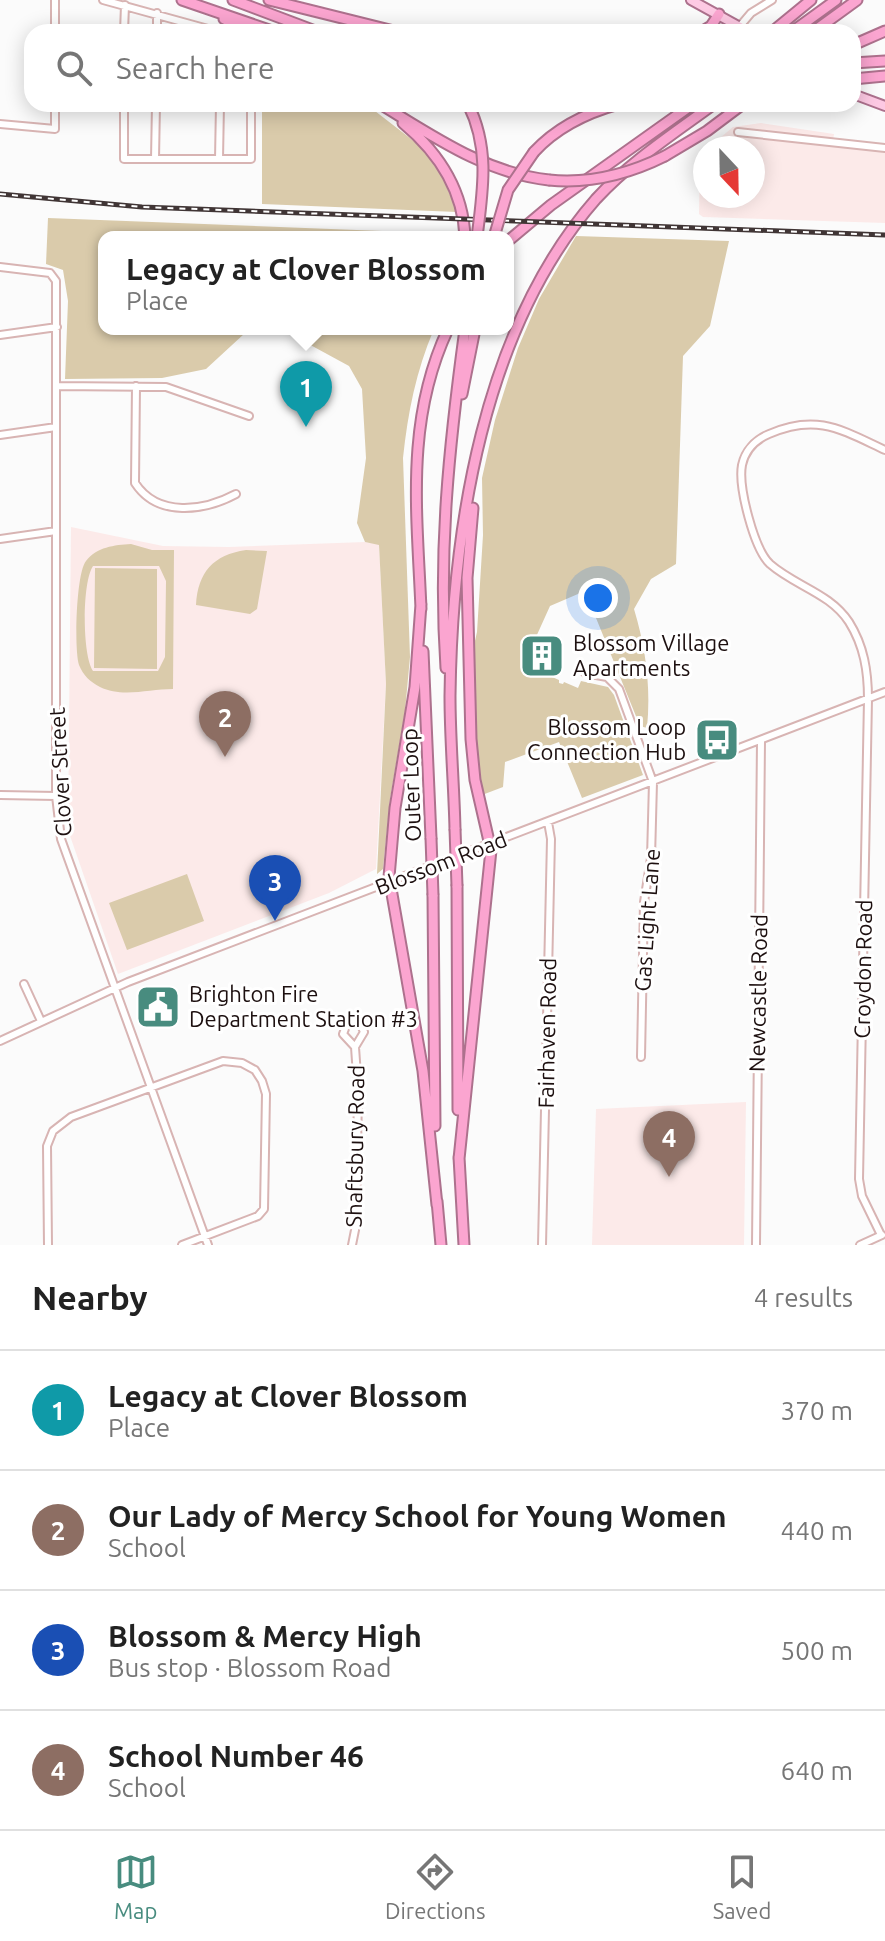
<!DOCTYPE html>
<meta charset="utf-8">
<style>
:root{--surface:#fff;--page:#f2f2f2;--text:#222;--muted:#767676;--line:#e0e0e0;--accent:#488c7f}
body{margin:0;font-family:Ubuntu,sans-serif;background:var(--page);color:var(--text)}
.compass{position:absolute;left:693px;top:136px;width:72px;height:72px;border-radius:50%;background:var(--surface);box-shadow:0 4px 20px #0003;rotate:158deg}
.you{position:absolute;left:598px;top:598px;width:28px;height:28px;margin:-20px;border:6px solid #fff;border-radius:50%;background:#1a73e8;box-shadow:0 0 0 12px #1a73e833}
.badge{display:grid;place-items:center;width:52px;height:52px;border-radius:50%;background:var(--accent);color:#fff;font-size:26px;font-weight:700}
.pin{position:absolute;translate:-50% -66px;filter:drop-shadow(0 2px 4px #0008)}
.pin::after{content:'';position:absolute;top:42px;width:28px;height:24px;background:inherit;clip-path:polygon(0 0,100% 0,50% 100%)}
.popup{position:absolute;left:98px;top:231px;width:416px;height:104px;box-sizing:border-box;display:grid;place-content:center;border-radius:16px;background:var(--surface);filter:drop-shadow(0 2px 6px #0005);font-size:26px;white-space:nowrap;color:var(--muted)}
.popup b{font-size:30px;color:var(--text)}
.popup::after{content:'';position:absolute;left:50%;top:100%;margin-left:-16px;border:16px solid transparent;border-top-color:var(--surface)}
.list{margin:0;padding:0;list-style:none}
h2{display:flex;justify-content:space-between;align-items:center;height:104px;margin:0;padding:0 32px;font-size:34px}
h2 small{font-size:26px;font-weight:400;color:var(--muted)}
.list li{display:grid;grid-template-columns:52px 1fr auto;gap:24px;align-items:center;box-sizing:border-box;height:120px;padding:0 32px;border-top:2px solid var(--line)}
.list b{display:block;font-size:30px;white-space:nowrap}
.list p{margin:0;font-size:26px;white-space:nowrap;color:var(--muted)}
.list em{font-size:26px;font-style:normal;color:var(--muted)}
.icon{flex:none;width:44px;height:44px;fill:none;stroke:currentColor;stroke-width:2;stroke-linecap:round;stroke-linejoin:round}
.map{position:relative;flex:none;width:885px;height:1245px;overflow:hidden}
.search{position:absolute;background:var(--surface);box-shadow:0 4px 20px #0003;left:24px;right:24px;top:24px;height:88px;display:flex;align-items:center;gap:20px;box-sizing:border-box;padding:0 28px;border-radius:24px;color:var(--muted);font-size:30px}
.sheet{height:584px;background:var(--surface)}
nav{display:flex;justify-content:space-around;align-items:center;box-sizing:border-box;height:112px;border-top:2px solid var(--line);background:var(--surface);font-size:22px;color:var(--muted)}
nav a{display:grid;justify-items:center;gap:4px}
nav .on{color:var(--accent)}
.map>svg:first-child{display:block}
.built{fill:#fceae9}
.green{fill:#dacbab;fill-rule:evenodd}
.lines{fill:none;stroke-linecap:round;stroke-linejoin:round}
.minor-casing{stroke:#d8b4b3;stroke-width:10}
.major-casing{stroke:#ad718d;stroke-width:12}
.highway-casing{stroke:#ad718d;stroke-width:13}
.minor{stroke:#fff;stroke-width:6}
.major{stroke:#fdc9e3;stroke-width:8}
.highway{stroke:#fba5d0;stroke-width:9}
.rail-casing{stroke:#403535;stroke-width:5}
.rail{stroke:#fff;stroke-width:2;stroke-dasharray:6;stroke-linecap:butt}
.highway-bridge-casing{stroke:#ad718d;stroke-width:13;stroke-linecap:butt}
.highway-bridge{stroke:#fba5d0;stroke-width:9}
.labels{text-anchor:middle;stroke-width:6;stroke-linejoin:round;paint-order:stroke}
.poi-label{font-size:22px;fill:#1d1010;stroke:#fff;text-anchor:start}
.street-label{font-size:22px;fill:#1d1010;stroke:#fff}
</style>
<div class="map">
<svg width="885" height="1245" viewBox="0 0 885 1245">
<rect width="100%" height="100%" fill="#fbfbfb"/>
<path class="built" d="M761,123L834,134L832,146L885,152V223L703,217L699,214L700,155L705,150V196H753V148H708L733,127Z
M71,527L163,546L229,547L365,542L379,544L386,684L376,869L329,893L118,974L68,830Z
M746,1102L744,1245H592L596,1109Z"/>
<path class="green" d="M262,104H366L424,149L439,168L457,212L262,204Z
M48,218L459,234V237H104V329H261L244,334L206,369L162,378L65,379L68,301L63,270L46,264Z
M576,236L729,241L710,326L683,356L676,564L651,579L634,609C646,649 651,687 647,728L640,726L585,591L550,606L522,668V670C536,675 547,674 559,680V683L563,684L564,682L578,688L581,681L608,687L614,695L643,775L582,798L559,742L505,762L503,787L482,795L476,764L472,654L477,632L483,535L482,478L495,420L518,348L539,299Z
M281,329H434C416,371 408,412 403,458L410,657L405,711L390,799L383,869L377,874L386,684L379,545L365,542L357,523L366,458L362,389L349,366Z
M131,544L152,550H174L173,689C149,689 122,698 100,687C90,682 83,675 79,665C74,650 76,573 86,561C97,547 114,545 131,544ZM93,566H159L166,581L165,657L158,671H93C82,655 82,582 93,566Z
M246,550L267,551L257,609L250,614L196,605C198,572 213,555 246,550Z
M95,568L157,569V669L94,668Z
M187,874L204,921L127,950L109,903Z"/>
<g class="lines">
<g class="minor-casing">
<path id="minor" d="M103,0L219,32
M740,26L751,13L772,0
M55,32V0
M124,32L125,5
M157,32V13
M124,104V159H251V104
M0,124L55,129V104
M738,132L885,148
M155,159L156,104
M219,159L220,104
M0,267L50,273L56,281V796L61,839L208,1245
M0,335L57,327
M56,386L166,387L249,416
M136,386L135,483C158,518 204,511 236,494
M0,435L56,427
M0,539L56,531
M585,673L607,677L619,689L653,782L651,858L644,902L641,1057
M0,795L56,796
M24,984L41,1021
M353,1022L361,1025L364,1032L355,1047L343,1034L346,1026Z
M0,1041L128,982L885,692
M881,1235L862,1196L859,1179L868,699C868,671 864,646 849,622C830,593 795,586 770,564C754,549 738,487 742,465C745,451 755,440 769,434C817,413 842,430 885,450
M48,1245L47,1146L53,1131L71,1117L223,1061L242,1063L255,1070L262,1081L266,1094L264,1209L258,1216L182,1245
M352,1245L356,1225L358,1090L355,1047
M542,1245L551,839L548,822
M756,1245L761,741
M860,1245L882,1235"/>
</g>
<g class="major-casing">
<path id="major" d="M691,0L749,32
M853,94L885,106"/>
</g>
<g class="highway-casing">
<path id="highway" d="M182,0L275,32
M233,0L318,32
M269,0L398,32
M224,19L252,32
M701,32L711,26L719,14
M772,32L811,0
M792,32L836,0
M813,32L857,0
M853,45L885,31
M853,63L885,61
M853,79L885,76
M380,104C433,136 485,173 549,180
M403,123C439,153 463,189 465,237
M534,152C557,127 586,113 619,104
M665,156L707,131L743,104
M508,241L551,205L693,104
M462,394L475,329
M421,604L415,687L395,808L389,877L423,1071L437,1205
M421,609C417,511 405,421 448,329
M423,651L431,838
M446,668C438,550 449,446 465,329
M455,829C454,785 450,740 450,696C452,530 483,328 596,199C630,162 673,134 714,104
M457,886L458,1110
M433,895L435,1126
M459,1157L464,1245
M459,1159L491,850L475,780L471,739L467,578L473,508
M437,1201L441,1245"/>
</g>
<use href="#minor" class="minor"/>
<use href="#major" class="major"/>
<use href="#highway" class="highway"/>
<g class="rail-casing">
<path id="rail" d="M0,194L142,207L885,235"/>
</g>
<use href="#rail" class="rail"/>
<g class="highway-bridge-casing">
<path id="highway-bridge" d="M468,104C490,148 483,190 477,237
M549,180C590,184 629,174 665,156
M494,237L508,190L534,152
M455,829L457,886
M431,838L433,895"/>
</g>
<use href="#highway-bridge" class="highway-bridge"/>
</g>
<defs>
<g id="building-square" transform="scale(2.3)"><rect x="-9" y="-9" width="18" height="18" rx="4" fill="#488c7f" stroke="#fff"/><path d="M-4-6H4V6H1V3H-1V6H-4ZM-2.5-4.3h1.7v1.8h-1.7ZM.8-4.3h1.7v1.8H.8ZM-2.5-1h1.7V.8h-1.7ZM.8-1h1.7V.8H.8Z" fill="#fff"/></g>
<g id="bus-square" transform="scale(2.3)"><rect x="-9" y="-9" width="18" height="18" rx="4" fill="#488c7f" stroke="#fff"/><path d="M-5-6H5V4H4V6H2V4H-2V6H-4V4H-5ZM-3.5-4V0h7V-4ZM-3.5 1.2v1.5H-2V1.2ZM2 1.2v1.5H3.5V1.2Z" fill="#fff"/></g>
<g id="civic-square" transform="scale(2.3)"><rect x="-9" y="-9" width="18" height="18" rx="4" fill="#488c7f" stroke="#fff"/><path d="M-.6-6.5H3V-4.5H.6V-3L4-1V1h2V6H-6V1h2V-1L-.6-3ZM-1.2 2.5V6h2.4V2.5Z" fill="#fff"/></g>
</defs>
<g fill-rule="evenodd">
<use href="#building-square" x="542" y="656"/>
<use href="#bus-square" x="717" y="740"/>
<use href="#civic-square" x="158" y="1007"/>
</g>
<g class="labels">
<g class="poi-label">
<text x="573" y="651">Blossom Village<tspan x="573" dy="25">Apartments</tspan></text>
<text x="686" y="735" text-anchor="end">Blossom Loop<tspan x="686" dy="25">Connection Hub</tspan></text>
<text x="189" y="1002">Brighton Fire<tspan x="189" dy="25">Department Station #3</tspan></text>
</g>
<g class="street-label">
<text transform="translate(60 772) rotate(-93)" y="8">Clover Street</text>
<text transform="translate(411 785) rotate(-92)" y="8">Outer Loop</text>
<text transform="translate(441 863) rotate(-21)" y="8">Blossom Road</text>
<text transform="translate(647 920) rotate(-86)" y="8">Gas Light Lane</text>
<text transform="translate(863 969) rotate(-89)" y="8">Croydon Road</text>
<text transform="translate(758 993) rotate(-89)" y="8">Newcastle Road</text>
<text transform="translate(547 1033) rotate(-89)" y="8">Fairhaven Road</text>
<text transform="translate(355 1146) rotate(-89)" y="8">Shaftsbury Road</text>
</g>
</g>
</svg>
<svg class="compass" viewBox="-18 -18 36 36"><path d="M0-13l5 13h-10z" fill="#e53935"/><path d="M0 13l5-13h-10z" fill="#767676"/></svg>
<div class="you"></div>
<div class="pin badge" style="left:306px;top:427px;background:#0f9aa8">1</div>
<div class="popup"><b>Legacy at Clover Blossom</b>Place</div>
<div class="pin badge" style="left:225px;top:757px;background:#8d6e63">2</div>
<div class="pin badge" style="left:275px;top:921px;background:#1a4fb4">3</div>
<div class="pin badge" style="left:669px;top:1177px;background:#8d6e63">4</div>
<div class="search"><svg class="icon" aria-label="search" viewBox="0 0 24 24"><circle cx="10" cy="10" r="6"/><path d="M15 15l6 6"/></svg>Search here</div>
</div>
<section class="sheet">
<h2>Nearby<small>4 results</small></h2>
<ul class="list">
<li><span class="badge" style="background:#0f9aa8">1</span><div><b>Legacy at Clover Blossom</b><p>Place</p></div><em>370 m</em></li>
<li><span class="badge" style="background:#8d6e63">2</span><div><b>Our Lady of Mercy School for Young Women</b><p>School</p></div><em>440 m</em></li>
<li><span class="badge" style="background:#1a4fb4">3</span><div><b>Blossom &amp; Mercy High</b><p>Bus stop · Blossom Road</p></div><em>500 m</em></li>
<li><span class="badge" style="background:#8d6e63">4</span><div><b>School Number 46</b><p>School</p></div><em>640 m</em></li>
</ul>
</section>
<nav>
<a class="on"><svg class="icon" aria-label="map" viewBox="0 0 24 24"><path d="M3 6l6-2 6 2 6-2v14l-6 2-6-2-6 2zM9 4v14M15 6v14"/></svg>Map</a>
<a><svg class="icon" aria-label="directions" viewBox="0 0 24 24"><path d="M12 3l9 9-9 9-9-9zM9 14v-3h6M13 9l2 2-2 2"/></svg>Directions</a>
<a><svg class="icon" aria-label="saved" viewBox="0 0 24 24"><path d="M7 4h10v16l-5-4-5 4z"/></svg>Saved</a>
</nav>
